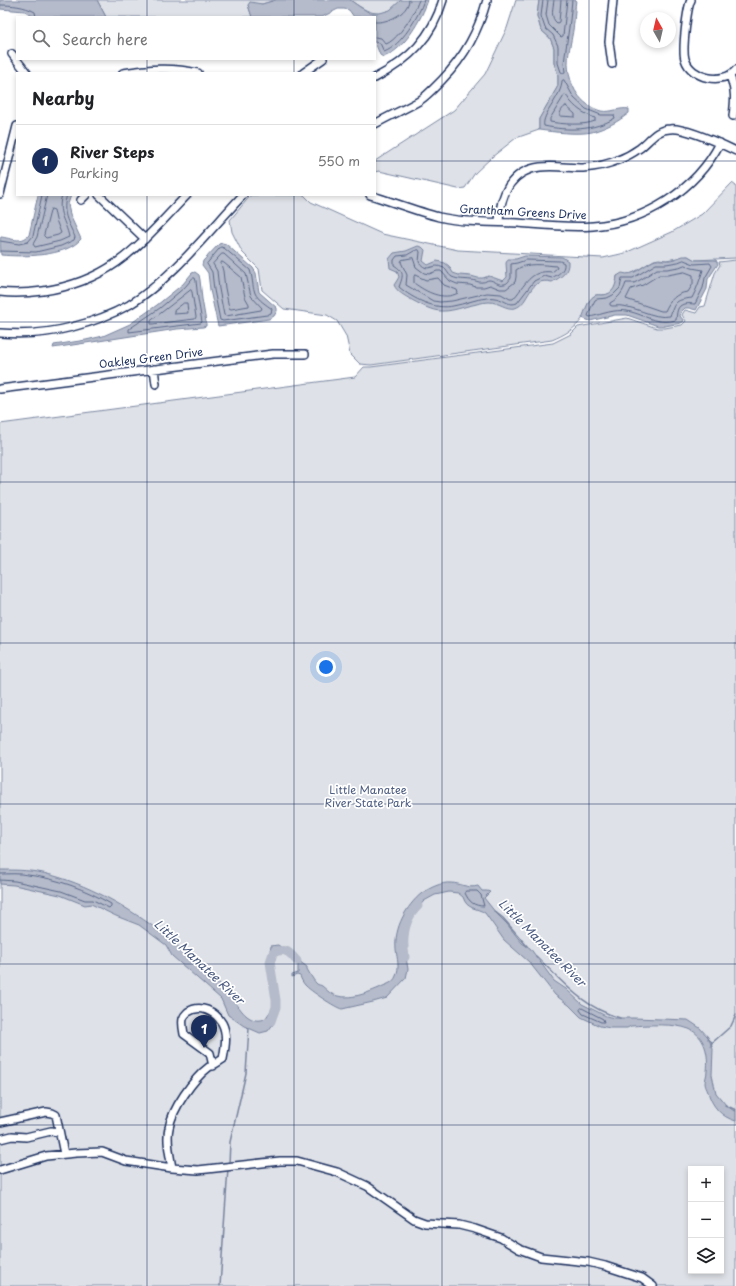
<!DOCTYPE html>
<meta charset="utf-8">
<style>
:root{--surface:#fff;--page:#f6f6f6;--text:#202124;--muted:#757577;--line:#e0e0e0;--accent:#1b2f5e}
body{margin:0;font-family:"Playpen Sans",sans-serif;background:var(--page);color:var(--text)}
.controls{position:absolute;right:12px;bottom:12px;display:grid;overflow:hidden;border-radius:0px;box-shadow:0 2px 6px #0003}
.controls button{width:36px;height:36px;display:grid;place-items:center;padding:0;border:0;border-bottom:1px solid var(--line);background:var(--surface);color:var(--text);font:20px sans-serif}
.compass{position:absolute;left:640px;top:12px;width:36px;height:36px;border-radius:50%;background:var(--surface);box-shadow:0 2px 6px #0003;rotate:352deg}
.you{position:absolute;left:326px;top:667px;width:14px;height:14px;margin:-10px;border:3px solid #fff;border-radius:50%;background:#1a73e8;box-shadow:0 0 0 6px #1a73e833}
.badge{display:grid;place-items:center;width:26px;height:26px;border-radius:50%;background:var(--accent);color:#fff;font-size:13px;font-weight:700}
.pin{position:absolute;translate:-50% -33px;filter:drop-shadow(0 1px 2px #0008)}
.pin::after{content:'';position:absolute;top:21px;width:14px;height:12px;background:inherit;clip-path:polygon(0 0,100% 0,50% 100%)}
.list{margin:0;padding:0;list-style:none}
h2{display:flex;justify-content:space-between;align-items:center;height:52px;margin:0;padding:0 16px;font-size:17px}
h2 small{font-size:13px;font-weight:400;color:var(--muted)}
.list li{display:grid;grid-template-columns:26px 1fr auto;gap:12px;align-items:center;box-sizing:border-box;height:72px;padding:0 16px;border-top:1px solid var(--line)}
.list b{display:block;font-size:15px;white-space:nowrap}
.list p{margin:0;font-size:13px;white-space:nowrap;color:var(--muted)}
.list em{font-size:13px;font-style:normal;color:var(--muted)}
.icon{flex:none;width:22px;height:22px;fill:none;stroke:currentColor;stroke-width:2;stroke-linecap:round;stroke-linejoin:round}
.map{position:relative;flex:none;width:736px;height:1286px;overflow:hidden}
.search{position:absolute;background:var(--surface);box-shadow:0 2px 6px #0003;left:16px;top:16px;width:360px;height:44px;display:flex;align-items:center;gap:10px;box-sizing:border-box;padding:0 14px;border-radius:0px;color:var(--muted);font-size:15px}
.panel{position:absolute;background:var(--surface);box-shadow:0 2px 6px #0003;left:16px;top:72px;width:360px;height:124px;border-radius:0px}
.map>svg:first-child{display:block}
.green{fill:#dee1e7;stroke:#7c88a2;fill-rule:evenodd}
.water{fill:#b5bbca;stroke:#77839f}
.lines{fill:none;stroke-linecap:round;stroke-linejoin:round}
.shore{stroke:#596789;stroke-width:1}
.stream{stroke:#77839f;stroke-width:1.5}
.river{stroke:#b5bbca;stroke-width:9}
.minor-casing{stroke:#1b2f5e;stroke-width:10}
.minor{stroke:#fff;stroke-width:7}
.grid{fill:none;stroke:#1b2f5e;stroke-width:1;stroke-opacity:0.55}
.labels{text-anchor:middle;stroke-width:3.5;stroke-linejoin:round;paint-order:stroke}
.street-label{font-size:11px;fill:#1b2f5e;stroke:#fff}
.park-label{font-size:11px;fill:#4c5c80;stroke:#fff}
.water-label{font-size:12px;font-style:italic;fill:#49597e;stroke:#fff}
</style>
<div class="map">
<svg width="736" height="1286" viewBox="0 0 736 1286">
<rect width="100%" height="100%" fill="#fff"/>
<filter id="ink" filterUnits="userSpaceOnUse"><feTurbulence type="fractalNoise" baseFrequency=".025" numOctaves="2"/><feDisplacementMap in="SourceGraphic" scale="8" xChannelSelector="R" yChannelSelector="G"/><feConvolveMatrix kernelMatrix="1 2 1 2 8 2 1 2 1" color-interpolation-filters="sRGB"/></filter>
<g filter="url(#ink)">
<path class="green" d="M97,0H276L262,4L248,5L252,17H106Z
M350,0H401C384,22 368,13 350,0Z
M516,0H539L537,16L541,30L550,38L554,48V63L558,75V86L539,119V130L516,138L492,157L475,173L465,188L458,189L379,171L375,172V161L454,110L485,74L507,28Z
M732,183L736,186V258L695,260L688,256L666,260L659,259L654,260L631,274L617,276C616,287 614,295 602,295C598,295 595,294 593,297C587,302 586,312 582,319C575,329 564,335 552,340L371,365L360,364L350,354L346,336L337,321L327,315L284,309L262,290L259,269L242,252L232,232L230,220L251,195H304L311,202L382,234L458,250L603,258L625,253L672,232L702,214Z
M736,260V1286H0V424L355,377L364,367H371L553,343L571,334L578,327L627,318L657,328H665L682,325L686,321L682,315L683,313L685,310L696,313L700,307L705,306L715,273L720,265L719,262ZM691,1169H721V1271H691Z"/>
<path class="water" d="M0,0H97L106,17H34L25,11L0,9Z
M276,0H350L360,7L370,13H380L390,10L401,0H428C422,18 404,51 383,57L380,55L375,42V17H354L349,10L344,9H338L322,17H252L248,5L250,2L262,4Z
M539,0H576C575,7 575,14 574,22C573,36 568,50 568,64C569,86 580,105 601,111C611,113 620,107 629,109V113C618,122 606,128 592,132C578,135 554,132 539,130V119L558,86V75L554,63V48L550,38L541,30L537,16Z
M38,195H71L68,204L70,215L81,239C66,257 22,257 1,255L0,239L1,237C11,238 21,244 29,235Z
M222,243L226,244L253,268L256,273L259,292L277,308V311L274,316L269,319L218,326L210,290L208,273L202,265L203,261L219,244Z
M418,246L422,247L425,250L423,261L428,265L437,261L445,263L449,266L453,273L459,275L471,276L478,278H483L489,276L503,281L507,277L506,263L508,259H516L525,256L562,257L568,261C569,273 561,277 552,282C528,276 530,304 515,308C506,310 499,302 489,302C482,302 474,305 468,306C441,314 436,313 412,300C405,296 397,292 394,285L396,282L399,277L397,271L390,268L389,259L394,253L406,251Z
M683,256H688L695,260H716L718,264L708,279L707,289L696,310L689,308H685L681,312L680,316L684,321L681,323L665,326H658L627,315H615L590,321L582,318C585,312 588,299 594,296C597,294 600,295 603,295C614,294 616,285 617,276L622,273C634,277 642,266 653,261C657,259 660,260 665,260C671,261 677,258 683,256Z
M195,272L199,275L200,280L202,299L206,322V326L203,327L177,329L53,348L54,345L86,340L103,336L130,324L157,305L183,284L192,273Z
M0,870C17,870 34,870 51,875C95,887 136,912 171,940C183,950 192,962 204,972C208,975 213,977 216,980C221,985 227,990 231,996C240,1008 248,1025 265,1019L274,1006L275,1001L269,958L271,946L278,945L307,967V969C308,971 315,983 317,984C318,985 321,985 322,986C326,989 328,992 332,994C347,1001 365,994 379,988C386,984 393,984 396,976C400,967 397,959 396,949C394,928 406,906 422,893C430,888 441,882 451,883C460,883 468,889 478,886L482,891H487L490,892L484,898L496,913L507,924L522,943L530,948L554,981L566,989L582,1004L606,1016L614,1018H634L688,1020L700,1028L708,1037L713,1049L712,1075L716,1093L726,1105L734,1111H736V1121C721,1117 712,1106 708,1092C707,1089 705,1086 705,1083C705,1079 707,1075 707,1071C709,1054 705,1036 689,1029C674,1023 647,1025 631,1026L627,1028H610L600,1026L581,1017L569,1005L555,995L529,962L504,940L485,913C476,907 467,910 463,897L458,893L449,892L435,895L424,901L408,919L405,933L403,941L408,969L406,978L387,998L373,1002L342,1009C336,1008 309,990 305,985C303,983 301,979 300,976L297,975L292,977V975L298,973V965C291,958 286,953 275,953V959L272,968L276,983L279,1005L278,1009L274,1012V1023L268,1031L260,1033L244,1026L228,1015L221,999L172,956L166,945L139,925L116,916L91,904L85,905L60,895L14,885L0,884Z"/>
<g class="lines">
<path class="shore" d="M543,0L541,16L545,28L553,35L558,46V63L561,72L563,73L565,72L564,63L570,20L572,0
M548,0L546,15L549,25L561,37L563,36L567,0
M554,0C553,8 550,18 557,23L559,22L561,0
M0,5C12,5 24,6 35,12L36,17
M375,22C387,23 408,14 409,0
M375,37L381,38L386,44C394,42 408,23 412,15C415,11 417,4 419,0
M375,42L380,43L384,52C401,46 419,16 424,0
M564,80L574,98L586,109L601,115H614L615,118C594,131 567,131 544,126C541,114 562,97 562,81Z
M565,95C568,96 568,99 571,102C578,110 585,114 595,118V121C584,126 562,124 550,122V119Z
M566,106L575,114V117L560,116C559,113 563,107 566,106Z
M47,195L37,237L33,244L35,247L60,241L69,237C66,221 56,213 62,195
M51,209L54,210L56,220L61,233L58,235L46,238L44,236Z
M0,241L19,244L28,242L33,236L42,195
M221,247L224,248L250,270C253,278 252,286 255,293C258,300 267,305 272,309L271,313L267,315L223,321L220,320L214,290L212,272L207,264Z
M419,250L420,252L419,262C428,274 432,263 441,267C447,268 447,274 452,277C459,280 464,279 471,280C475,280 478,283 483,282C485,282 487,280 489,280C494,280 499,286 504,284C507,284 509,281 511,278V264L517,263L526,260L560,261L564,263C565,271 558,274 552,278L544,276L534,281L517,303C509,306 506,301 499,299C496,298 490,297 487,298C475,299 465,304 453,306C435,310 413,299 399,287C403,276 405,272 394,265V260L397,256L407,255L414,251Z
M0,251L36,252L61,246L74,240L75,237C68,222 61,212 67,195
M222,254H224L246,274L251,296L262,308L261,310L226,316L224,315L219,289L217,271L213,264Z
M413,258L416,267L424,273L429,274L437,271H441L450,281L457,284L470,285L476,287H484L490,285L500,289H506L515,282L516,277V270C526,262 543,265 556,266L557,268L552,272C530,269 525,286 513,299H510L501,294L487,293L452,301L440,302L433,301L406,285L407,275L401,262L402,260Z
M684,260L694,264L710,263L712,266L705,278L703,288L695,304C692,304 688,303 685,304C676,305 677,314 676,320C654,325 647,315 627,311C614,309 603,314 590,317L588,316L591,308L595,300L597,299L607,298L613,295L620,288L622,278H633L656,264H666L678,262Z
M222,262L224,263L241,277L245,297L249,304V306L231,309L229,308L225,288L223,271L221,264Z
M685,265L692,268L703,270C700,279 697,289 692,298C676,300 675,301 670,316C652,320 633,303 612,306L610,305V303C619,298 623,292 626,283H634L640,280L657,269H667L679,267Z
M685,272L693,275V284L688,292C676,293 670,300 665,311H661L626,299L631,289L643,285L659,275H667Z
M415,275L426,280L438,278L444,285L457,290L458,293C443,301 426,292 414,283V277Z
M193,278H195L196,281L198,299L202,322L201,323L129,332V329L160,308L185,287Z
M191,290L192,292L196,317L195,319L152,324H151V321Z
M184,303H187L188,313L174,314V311Z
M0,874C9,874 19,873 28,875C56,878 87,890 111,904V906L109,908L93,900H85L61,891L15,881L0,880
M466,891H477L481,895L484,906C474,906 469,902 465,893Z
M582,1008L603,1019L604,1022H601L583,1014L580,1010Z"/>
<path class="stream" d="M494,911L503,918L527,946
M536,956C563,982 582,1007 620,1018
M708,1039L712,1042L711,1046
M713,1042L731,1026L736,1015
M725,1105L736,1110
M229,1164L230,1142L246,1073L249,1028
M220,1286L228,1168"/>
<path class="river" d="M405,957C402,938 404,919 418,906
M268,1021H271L276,1007V1000L270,962L273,953C286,947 289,952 297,961"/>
<g class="minor-casing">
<path id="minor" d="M691,0C687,8 682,50 685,59C691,79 723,85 736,70
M12,54L27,73
M612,64L609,42L613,0
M123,73C148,69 172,67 198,73
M303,73L323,59
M730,76C736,91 735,100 733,116
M375,78C409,60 432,38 443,0
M375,124C389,116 405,109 419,101C427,96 435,87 442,80C465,56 478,32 487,0
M0,194L17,126
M99,195L145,239
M370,195C393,202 416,211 439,217C465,223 492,222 518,223C543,225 568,228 593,226C645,222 696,190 720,143
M81,200L86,195
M499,222C500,196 510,171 540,167C554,165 569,168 583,168C595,167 607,165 618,160C626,157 633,153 640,148C649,141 657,129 670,129C685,127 721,144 736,151
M0,292C15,294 28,293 43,291C113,281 141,243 187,195
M0,333C25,335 49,333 72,327C92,322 111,315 129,305C171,280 209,231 243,195
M154,369L156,384
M0,389L273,354H305
M0,1122L46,1112L52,1113L56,1115L64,1154
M0,1139L12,1136L26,1137L51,1131L59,1132
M172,1168C170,1156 166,1140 169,1128C172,1109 193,1079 209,1067C214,1065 218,1062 223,1059C225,1048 228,1034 222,1023C215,1011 200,1004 188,1012C186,1014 184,1015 183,1019C182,1023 183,1029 184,1034L210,1053L213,1066
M0,1170L46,1156L76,1153L102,1152L126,1161L172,1168L198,1170L280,1161H297L337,1172L367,1186L414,1219L425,1223L459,1225L475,1229L501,1238L519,1249L541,1257L588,1262L605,1266L642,1278L653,1286"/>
</g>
<use href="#minor" class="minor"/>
</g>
</g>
<path class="grid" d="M147,0V17M294,0V17M442,0V1286M589,0V1286M147,59V73M294,59V73M0,161H17M375,161H736M147,195V1286M294,195V1286M0,322H736M0,482H736M0,643H736M0,804H736M0,964H736M0,1125H736"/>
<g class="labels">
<g class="street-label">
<text transform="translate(523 212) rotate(3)" y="4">Grantham Greens Drive</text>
<text transform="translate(151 358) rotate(-7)" y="4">Oakley Green Drive</text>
</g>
<g class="park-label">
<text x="368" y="794">Little Manatee<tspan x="368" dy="13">River State Park</tspan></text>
</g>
<g class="water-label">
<text transform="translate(542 943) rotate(45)" y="4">Little Manatee River</text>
<text transform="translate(199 962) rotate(43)" y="4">Little Manatee River</text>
</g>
</g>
</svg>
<div class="controls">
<button>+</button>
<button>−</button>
<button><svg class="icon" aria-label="layers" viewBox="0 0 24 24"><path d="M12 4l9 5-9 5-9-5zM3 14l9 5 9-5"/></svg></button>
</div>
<svg class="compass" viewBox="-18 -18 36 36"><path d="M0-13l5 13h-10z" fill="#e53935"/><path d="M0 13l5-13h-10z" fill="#757577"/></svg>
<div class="you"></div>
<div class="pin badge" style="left:204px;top:1048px">1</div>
<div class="search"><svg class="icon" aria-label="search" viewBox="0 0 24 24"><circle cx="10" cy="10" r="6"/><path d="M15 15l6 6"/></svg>Search here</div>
<section class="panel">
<h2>Nearby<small></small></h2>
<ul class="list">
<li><span class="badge">1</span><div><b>River Steps</b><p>Parking</p></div><em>550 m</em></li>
</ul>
</section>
</div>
